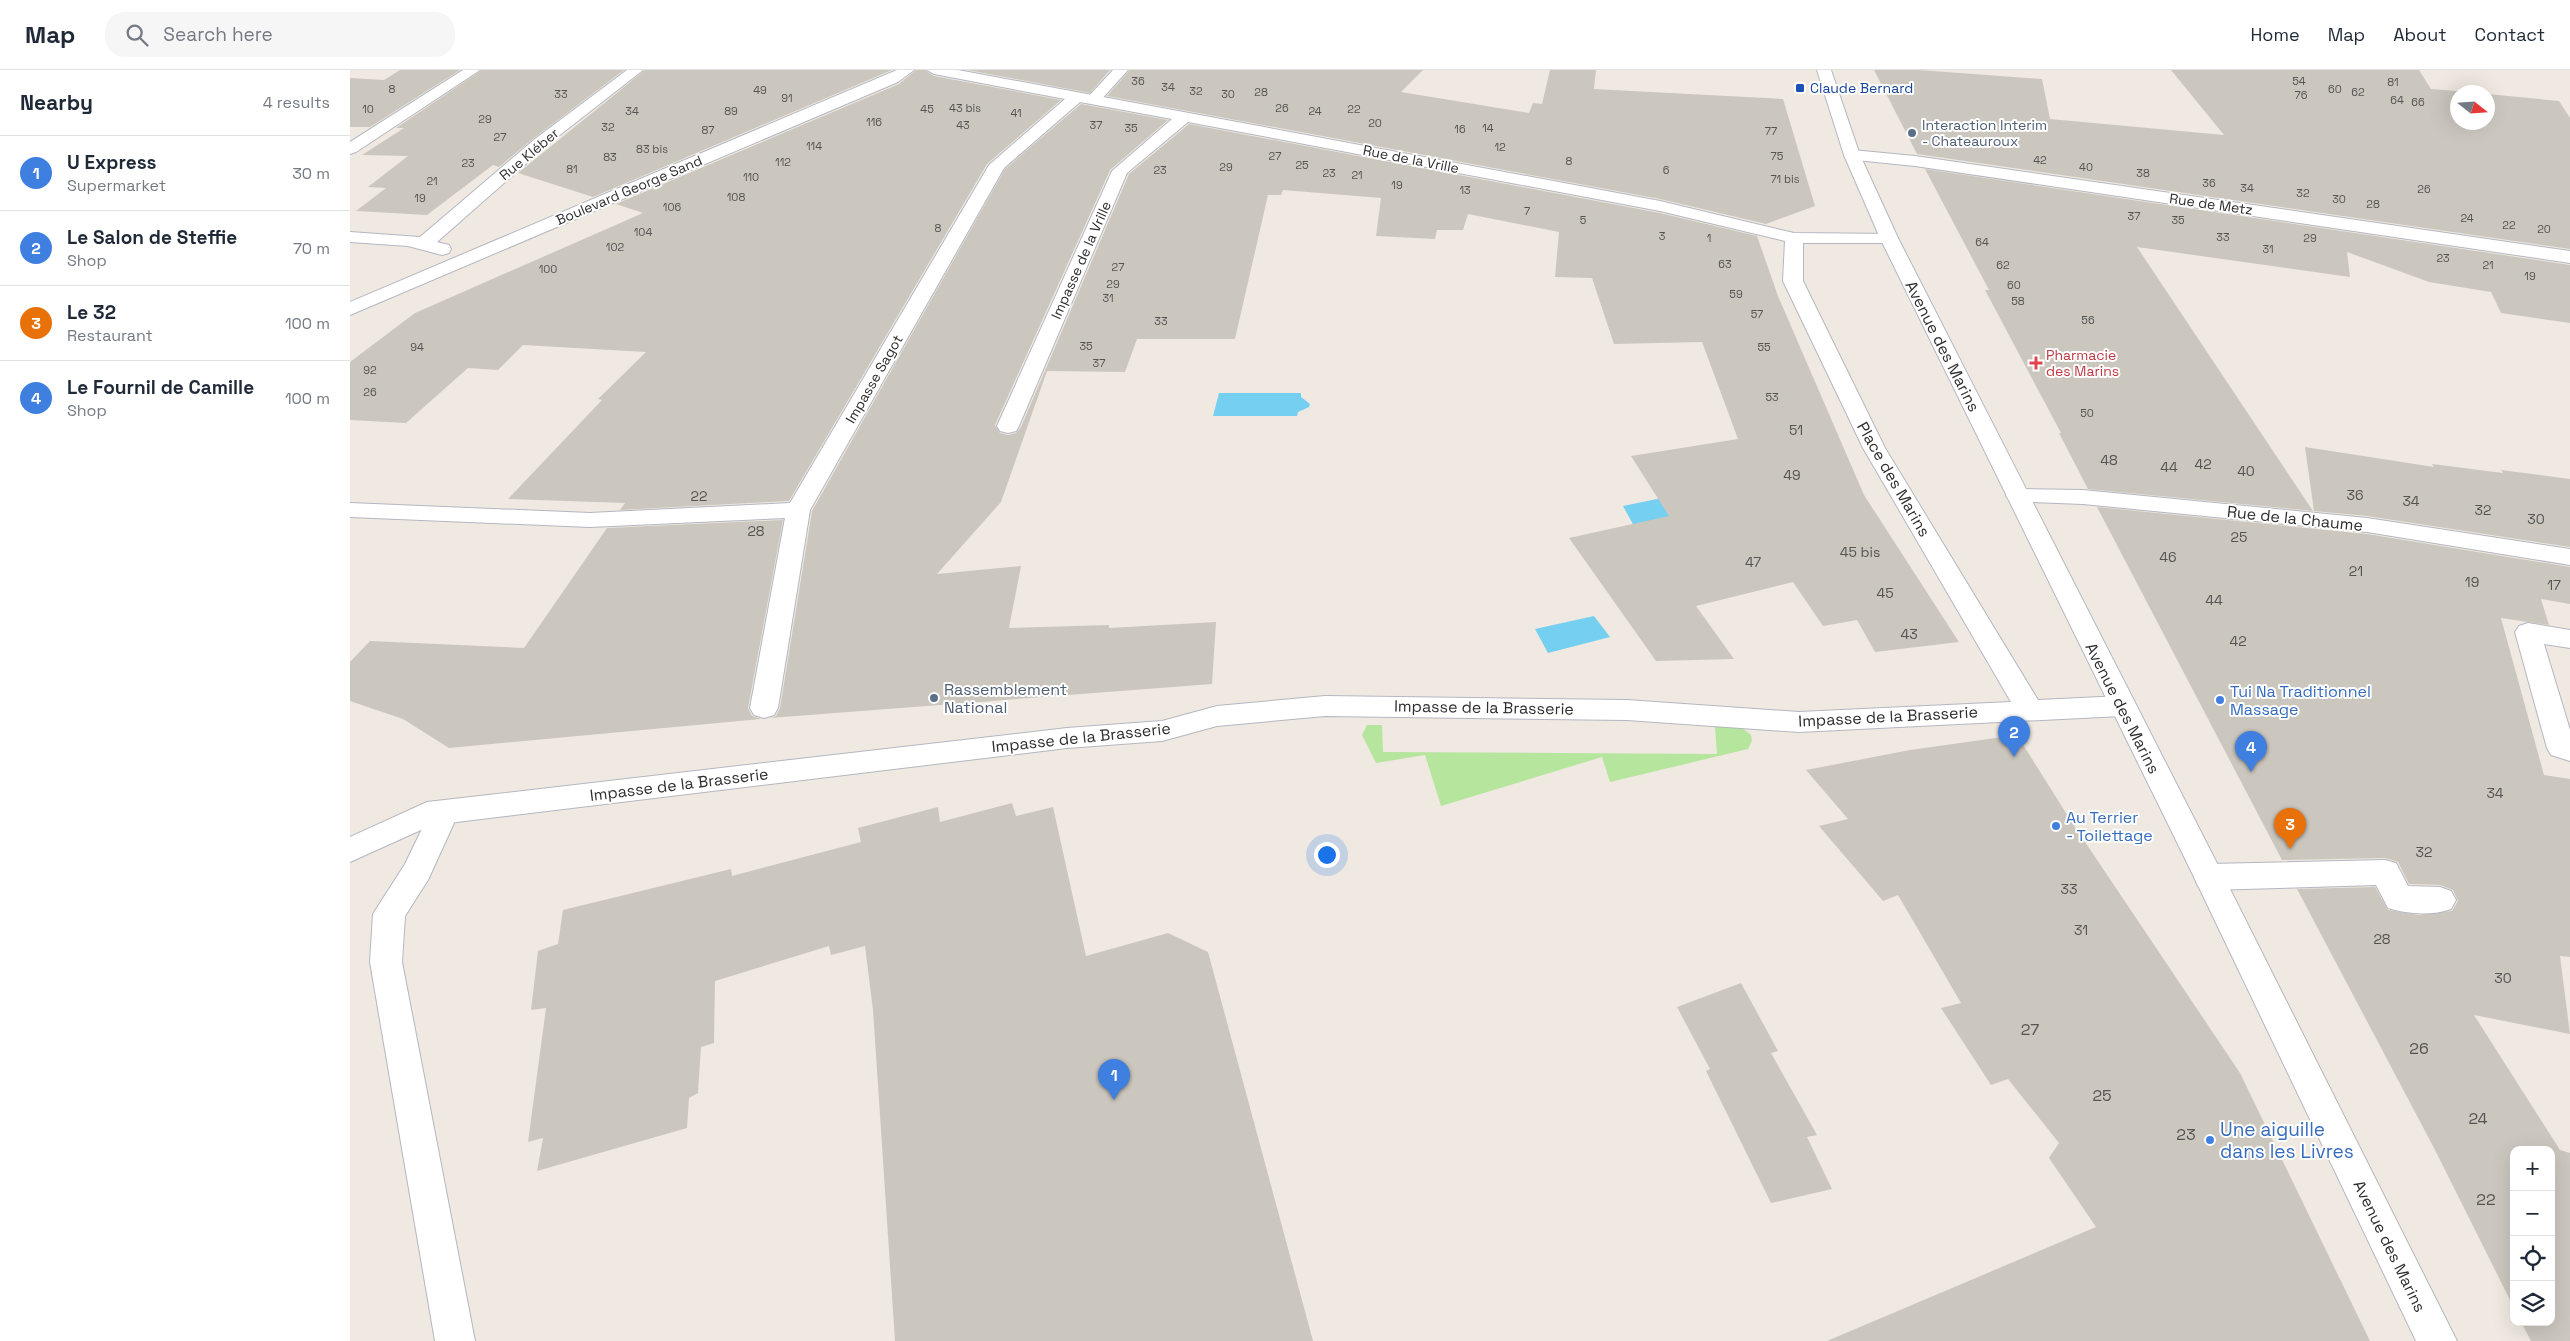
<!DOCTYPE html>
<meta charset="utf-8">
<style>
:root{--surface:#fff;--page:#f6f6f7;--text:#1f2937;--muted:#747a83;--line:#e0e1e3;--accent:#4264fb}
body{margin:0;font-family:"Space Grotesk",sans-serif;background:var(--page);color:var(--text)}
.controls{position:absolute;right:15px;bottom:15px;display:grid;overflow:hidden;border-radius:10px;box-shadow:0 5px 20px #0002}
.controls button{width:45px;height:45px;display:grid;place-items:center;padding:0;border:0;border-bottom:1px solid var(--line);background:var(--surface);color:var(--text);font:25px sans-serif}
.compass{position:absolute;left:2100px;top:15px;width:45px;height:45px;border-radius:50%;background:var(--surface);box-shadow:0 5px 20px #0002;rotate:107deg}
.you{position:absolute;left:976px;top:784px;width:18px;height:18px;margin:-12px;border:4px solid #fff;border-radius:50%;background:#1a73e8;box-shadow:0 0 0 8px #1a73e833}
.badge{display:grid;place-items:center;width:32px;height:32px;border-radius:50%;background:var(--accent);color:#fff;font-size:16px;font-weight:700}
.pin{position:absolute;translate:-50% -41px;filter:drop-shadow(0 1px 2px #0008)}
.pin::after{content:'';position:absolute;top:26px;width:18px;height:15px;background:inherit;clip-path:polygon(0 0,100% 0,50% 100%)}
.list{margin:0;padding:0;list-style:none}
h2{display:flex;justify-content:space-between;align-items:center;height:65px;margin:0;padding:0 20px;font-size:21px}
h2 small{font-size:16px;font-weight:400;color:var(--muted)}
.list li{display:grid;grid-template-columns:32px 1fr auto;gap:15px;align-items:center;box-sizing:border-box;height:75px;padding:0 20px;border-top:1px solid var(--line)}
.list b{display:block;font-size:19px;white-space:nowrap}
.list p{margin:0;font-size:16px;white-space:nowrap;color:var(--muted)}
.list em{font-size:16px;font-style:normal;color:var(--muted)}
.icon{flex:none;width:28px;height:28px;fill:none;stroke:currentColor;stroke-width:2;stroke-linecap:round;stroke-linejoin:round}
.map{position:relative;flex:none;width:2220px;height:1271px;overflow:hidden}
header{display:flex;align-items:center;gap:30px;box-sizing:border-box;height:70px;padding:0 25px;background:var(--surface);border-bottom:1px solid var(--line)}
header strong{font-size:24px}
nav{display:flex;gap:28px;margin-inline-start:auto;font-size:18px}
.search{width:350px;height:45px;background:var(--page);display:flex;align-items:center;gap:12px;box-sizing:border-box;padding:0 18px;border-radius:20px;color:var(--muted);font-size:19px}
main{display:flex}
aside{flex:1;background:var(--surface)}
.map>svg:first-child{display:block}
.green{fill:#b6e59e}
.water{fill:#75cff0}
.building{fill:#cbc7bf}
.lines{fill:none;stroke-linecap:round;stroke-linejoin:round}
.lane-casing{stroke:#b4b7c1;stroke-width:2}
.street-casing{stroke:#b4b7c1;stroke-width:2}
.secondary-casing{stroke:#b4b7c1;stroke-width:2}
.lane{fill:#fff;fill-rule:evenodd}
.street{fill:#fff;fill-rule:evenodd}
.secondary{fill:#fff;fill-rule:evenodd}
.transit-dot{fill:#1a4fb4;stroke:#fff;stroke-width:2}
.service-dot{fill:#5c6f8a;stroke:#fff;stroke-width:2}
.health-dot{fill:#e0444e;stroke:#fff;stroke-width:2}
.shop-dot{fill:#3f7fe0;stroke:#fff;stroke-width:2}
.labels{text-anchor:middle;stroke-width:4;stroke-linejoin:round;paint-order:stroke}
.far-number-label{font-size:11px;fill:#555452}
.far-transit-label{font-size:14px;fill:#164399;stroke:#fff;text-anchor:start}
.far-service-label{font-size:14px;fill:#4e5e75;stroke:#fff;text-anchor:start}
.far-street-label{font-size:14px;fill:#2e2e2e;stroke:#fff}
.far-health-label{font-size:14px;fill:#be3a42;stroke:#fff;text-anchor:start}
.number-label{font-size:14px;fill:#555452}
.street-label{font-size:16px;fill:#2e2e2e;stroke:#fff}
.service-label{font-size:16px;fill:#4e5e75;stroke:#fff;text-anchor:start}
.shop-label{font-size:16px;fill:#366cbe;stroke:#fff;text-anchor:start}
.near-number-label{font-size:16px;fill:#555452}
.near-shop-label{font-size:19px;fill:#366cbe;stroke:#fff;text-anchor:start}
</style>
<header>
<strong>Map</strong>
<div class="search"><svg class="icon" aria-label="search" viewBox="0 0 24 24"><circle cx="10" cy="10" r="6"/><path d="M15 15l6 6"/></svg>Search here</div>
<nav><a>Home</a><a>Map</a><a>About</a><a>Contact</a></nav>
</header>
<main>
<aside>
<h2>Nearby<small>4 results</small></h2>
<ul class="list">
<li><span class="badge" style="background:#3f7fe0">1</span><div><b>U Express</b><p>Supermarket</p></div><em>30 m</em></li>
<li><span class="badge" style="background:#3f7fe0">2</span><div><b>Le Salon de Steffie</b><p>Shop</p></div><em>70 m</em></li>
<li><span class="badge" style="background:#e8710a">3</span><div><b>Le 32</b><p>Restaurant</p></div><em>100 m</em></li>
<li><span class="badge" style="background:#3f7fe0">4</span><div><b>Le Fournil de Camille</b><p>Shop</p></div><em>100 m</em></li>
</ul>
</aside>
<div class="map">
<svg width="2220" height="1271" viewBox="0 0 2220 1271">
<rect width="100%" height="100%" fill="#efe9e1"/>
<path class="green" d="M1017,655H1032L1033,682L1367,684L1365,657H1391L1401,665L1402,671L1398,679L1260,712L1252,687L1091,736L1075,685L1026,693L1012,665Z"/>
<path class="water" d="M869,323H951V327L960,334L959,337L948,342L947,346H863Z
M1341,422L1356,442L1285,458L1273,436Z
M1244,546L1260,567L1198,583L1185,559Z"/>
<path class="building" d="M50,0H110L20,57H0V8L34,10Z
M132,0H274L184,68L149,97L143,95L77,145L6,141L36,118L18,117L58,86L12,85L54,58H46Z
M295,0H542L243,127L168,103Z
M566,0H575L584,6L711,30L637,94L439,431L270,440L275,433L158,429L252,330L248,329L296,282L173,275L148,300L118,298L56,353L0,350V292L65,243L293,143L266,134L549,14Z
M618,0H760L740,23Z
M780,0H1073L1051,22L1179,43L1183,33L1192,34L1200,0H1246L1244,19L1433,29L1465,136L1416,154L1310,129L757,26Z
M1524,0H1569L1692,9L1700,49L1874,65L1821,0H2069L2081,19L2119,22H2108V52H2138V24L2209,31L2220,48V179L1567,84Z
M731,34L818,50L760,100L645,355L650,363L658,365L666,363L671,357L779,104L839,54L1310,143L1407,166L1428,226L1514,425L1609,572L1525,582L1507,550L1473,556L1443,512L1346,536L1384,589L1306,591L1219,468L1319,446L1281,386L1388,369L1352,272L1264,274L1242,208L1205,207L1209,162L1118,144L1113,160H1087L1085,169L1026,166L1031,128L933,120L931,125H918L885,269H787L775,302L697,301L651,432L587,504L671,496L659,558L759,555V558L866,552L862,614L420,648L426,646L430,638L462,441L655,99Z
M1575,99L2220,195V253L2151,243L2141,222L2079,212L1997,182L2000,207L1787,177L1963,441L1738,419L1709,363H1711L1635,220H1639Z
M1955,377L2084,397L2082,394L2153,403L2151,400L2220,409V477L2017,446L1964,441Z
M1747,437L2017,464L2220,497V534L2191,529L2199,555L2151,548L2194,705L2220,709V887L2210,886L2220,964L2124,945L2210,1080L2220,1083V1271H2181L2171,1252H2201V1080H2164V1238L2084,1078L1947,819L2025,817L2038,840L2069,845L2102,841L2108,831L2103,820L2090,815L2059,814L2048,792L2035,788L1932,790Z
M433,450L398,638L402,646L411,649L99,678L53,649L0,631V592L20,571L174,578L257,458Z
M1667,665L1721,751L1890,1003L2020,1271H1477L1746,1157L1699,1088L1709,1073L1658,1009L1641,1015L1591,938L1611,933L1548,825L1533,831L1469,756L1498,749L1456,700L1560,680Z
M662,733L666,746L703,737L736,886L818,863L858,882L963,1271H545L523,940L515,876L481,885L479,876L365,911L364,973L351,977L348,1023L339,1028L337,1058L187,1101L193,1068L178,1072L196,938L181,940L188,881L208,874L213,840L381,799L382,806L511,772L508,758L588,737L590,752Z
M1391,913L1428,981L1421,983L1467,1065L1457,1067L1482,1119L1421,1133L1356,1001L1360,999L1327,937Z"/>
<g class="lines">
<g class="lane-casing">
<path id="lane" d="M763,0H778L749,32H739L736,29L739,26Z
M2178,553L2220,560V578L2194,574L2220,660V691L2201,685L2197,678L2165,562L2169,556Z
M94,731L104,734L109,742L78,810L55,846L52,892L125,1271H85L20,892L23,844L55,794L84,734Z
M2035,790L2046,793L2058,816L2090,817L2101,821L2106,830L2101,839C2082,846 2057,844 2038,838L2026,815L1859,820L1848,816L1844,807L1848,798L1859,794Z"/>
</g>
<g class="street-casing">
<path id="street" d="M113,0H130L6,82L0,84V72Z
M277,0H293L197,75L87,172L99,175L101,179L99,183L92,185L58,176L0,172V162L70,167L185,69Z
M547,0H564L548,12L0,245V232Z
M577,0H608L1310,131L1444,163L1545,164L1548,168L1545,172L1539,173H1453V211L1535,378L1688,630L1772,626L1782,629L1786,636L1782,643L1772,646L1449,662L1277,650L975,646L867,656L812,671L717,678L82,755L0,792V767L77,732L717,658L812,651L867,636L975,626L1277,630L1449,642L1661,632L1513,378L1433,211L1435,171L1310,141L838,52L777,103L669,356L666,361L658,363L650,361L647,356L762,101L822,49L730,32L654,98L460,440L428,638L424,645L414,648L404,645L400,638L435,448L240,457L0,447V433L240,443L440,433L639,95L715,29L584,4Z
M1502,80L1565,86L2220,181V193L1565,96L1496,89L1494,85Z
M1668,419L1733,420L2017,448L2220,479V495L2017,462L1733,434L1660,431L1656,426L1660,421Z"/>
</g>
<g class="secondary-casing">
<path id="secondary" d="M1467,0H1481L1510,85L1548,168L1874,807L2107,1271H2066L1844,807L1530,168L1494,85Z"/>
</g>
<use href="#lane" class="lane"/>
<use href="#street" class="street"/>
<use href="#secondary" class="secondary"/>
</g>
<rect class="transit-dot" x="1445" y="13" width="10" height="10" rx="2.5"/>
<g class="service-dot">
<circle cx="1562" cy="63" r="5"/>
<circle cx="584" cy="628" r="5"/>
</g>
<path class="health-dot" d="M1683.5 285.5h5v5h5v5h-5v5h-5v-5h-5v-5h5z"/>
<g class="shop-dot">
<circle cx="1870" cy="630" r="5"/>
<circle cx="1706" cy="756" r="5"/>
<circle cx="1860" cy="1070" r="5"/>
</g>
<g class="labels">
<g class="far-number-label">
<text x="788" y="15">36</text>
<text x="1949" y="15">54</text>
<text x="2043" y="16">81</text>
<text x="818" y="21">34</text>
<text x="42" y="23">8</text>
<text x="1985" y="23">60</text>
<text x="410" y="24">49</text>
<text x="846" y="25">32</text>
<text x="911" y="26">28</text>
<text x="2008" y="26">62</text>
<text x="211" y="28">33</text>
<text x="878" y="28">30</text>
<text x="1951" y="29">76</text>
<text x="437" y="32">91</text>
<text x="2047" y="34">64</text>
<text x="2068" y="36">66</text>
<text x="615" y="42">43 bis</text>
<text x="932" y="42">26</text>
<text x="18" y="43">10</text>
<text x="577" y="43">45</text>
<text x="1004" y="43">22</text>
<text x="282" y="45">34</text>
<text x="381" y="45">89</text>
<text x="965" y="45">24</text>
<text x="666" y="47">41</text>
<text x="135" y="53">29</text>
<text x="524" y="56">116</text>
<text x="1025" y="57">20</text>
<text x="613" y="59">43</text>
<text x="746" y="59">37</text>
<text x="258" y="61">32</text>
<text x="781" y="62">35</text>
<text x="1138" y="62">14</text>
<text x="1110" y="63">16</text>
<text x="358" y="64">87</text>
<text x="1421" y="65">77</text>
<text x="150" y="71">27</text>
<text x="464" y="80">114</text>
<text x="1150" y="81">12</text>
<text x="302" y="83">83 bis</text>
<text x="925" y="90">27</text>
<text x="1427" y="90">75</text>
<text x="260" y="91">83</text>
<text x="1690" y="94">42</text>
<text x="1219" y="95">8</text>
<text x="433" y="96">112</text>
<text x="118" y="97">23</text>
<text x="952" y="99">25</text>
<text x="876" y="101">29</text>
<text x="1736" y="101">40</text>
<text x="222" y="103">81</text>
<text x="810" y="104">23</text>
<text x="1316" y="104">6</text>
<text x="979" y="107">23</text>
<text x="1793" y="107">38</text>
<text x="1007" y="109">21</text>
<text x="401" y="111">110</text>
<text x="1435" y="113">71 bis</text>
<text x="82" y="115">21</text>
<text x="1859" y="117">36</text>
<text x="1047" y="119">19</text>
<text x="1897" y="122">34</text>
<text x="2074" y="123">26</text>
<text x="1115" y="124">13</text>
<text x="1953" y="127">32</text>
<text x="386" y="131">108</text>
<text x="70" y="132">19</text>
<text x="1989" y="133">30</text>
<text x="2023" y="138">28</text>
<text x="322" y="141">106</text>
<text x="1177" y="145">7</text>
<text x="1784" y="150">37</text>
<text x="2117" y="152">24</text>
<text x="1233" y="154">5</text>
<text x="1828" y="154">35</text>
<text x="2159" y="159">22</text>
<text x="588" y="162">8</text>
<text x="2194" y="163">20</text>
<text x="293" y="166">104</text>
<text x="1312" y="170">3</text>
<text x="1873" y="171">33</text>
<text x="1359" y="172">1</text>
<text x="1960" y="172">29</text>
<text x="1632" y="176">64</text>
<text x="265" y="181">102</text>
<text x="1918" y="183">31</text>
<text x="2093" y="192">23</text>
<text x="1375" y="198">63</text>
<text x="1653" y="199">62</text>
<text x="2138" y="199">21</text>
<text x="768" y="201">27</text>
<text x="198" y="203">100</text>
<text x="2180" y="210">19</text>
<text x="763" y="218">29</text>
<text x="1664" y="219">60</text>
<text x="1386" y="228">59</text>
<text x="758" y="232">31</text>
<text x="1668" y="235">58</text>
<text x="1407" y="248">57</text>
<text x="1738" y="254">56</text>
<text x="811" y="255">33</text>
<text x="736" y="280">35</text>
<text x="67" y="281">94</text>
<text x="1414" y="281">55</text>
<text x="749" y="297">37</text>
<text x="20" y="304">92</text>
<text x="20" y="326">26</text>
<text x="1422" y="331">53</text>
<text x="1737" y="347">50</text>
</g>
<g class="far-transit-label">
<text x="1460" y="23">Claude Bernard</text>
</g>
<g class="far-service-label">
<text x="1572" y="60">Interaction Interim<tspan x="1572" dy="16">- Chateauroux</tspan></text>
</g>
<g class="far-street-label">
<text transform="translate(179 84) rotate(-40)" y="5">Rue Kléber</text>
<text transform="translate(1061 89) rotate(11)" y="5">Rue de la Vrille</text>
<text transform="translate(279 120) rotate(-23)" y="5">Boulevard George Sand</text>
<text transform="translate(1861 134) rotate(8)" y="5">Rue de Metz</text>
<text transform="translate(731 190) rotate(-66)" y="5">Impasse de la Vrille</text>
<text transform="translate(524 309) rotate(-60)" y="5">Impasse Sagot</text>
</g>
<g class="far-health-label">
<text x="1696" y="290">Pharmacie<tspan x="1696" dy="16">des Marins</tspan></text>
</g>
<g class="number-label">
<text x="1446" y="365">51</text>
<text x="1759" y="395">48</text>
<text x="1853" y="399">42</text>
<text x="1819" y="402">44</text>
<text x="1896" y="406">40</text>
<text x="1442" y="410">49</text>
<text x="2005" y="430">36</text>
<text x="349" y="431">22</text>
<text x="2061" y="436">34</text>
<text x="2133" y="445">32</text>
<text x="2186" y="454">30</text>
<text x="406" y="466">28</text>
<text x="1889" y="472">25</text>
<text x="1510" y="487">45 bis</text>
<text x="1818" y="492">46</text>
<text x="1403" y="497">47</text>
<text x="2006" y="506">21</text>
<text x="2122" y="517">19</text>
<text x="2204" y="520">17</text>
<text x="1535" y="528">45</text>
<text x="1864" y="535">44</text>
<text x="1559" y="569">43</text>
<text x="1888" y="576">42</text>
<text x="2145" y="728">34</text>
<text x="2074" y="787">32</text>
<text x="1719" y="824">33</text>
<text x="1731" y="865">31</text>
<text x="2032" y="874">28</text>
<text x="2153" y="913">30</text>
</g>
<g class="street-label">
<text transform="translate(1593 276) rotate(63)" y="6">Avenue des Marins</text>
<text transform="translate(1544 409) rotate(60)" y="6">Place des Marins</text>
<text transform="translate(1945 448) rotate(6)" y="6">Rue de la Chaume</text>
<text transform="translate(1134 637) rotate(1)" y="6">Impasse de la Brasserie</text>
<text transform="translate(1773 638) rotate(63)" y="6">Avenue des Marins</text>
<text transform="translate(1538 646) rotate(-3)" y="6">Impasse de la Brasserie</text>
<text transform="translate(731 667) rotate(-6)" y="6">Impasse de la Brasserie</text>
<text transform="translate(329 714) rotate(-7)" y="6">Impasse de la Brasserie</text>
<text transform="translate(2040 1176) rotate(64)" y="6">Avenue des Marins</text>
</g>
<g class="service-label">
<text x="594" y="625">Rassemblement<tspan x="594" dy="18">National</tspan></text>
</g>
<g class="shop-label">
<text x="1880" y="627">Tui Na Traditionnel<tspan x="1880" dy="18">Massage</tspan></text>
<text x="1716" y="753">Au Terrier<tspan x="1716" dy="18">- Toilettage</tspan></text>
</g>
<g class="near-number-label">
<text x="1680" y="965">27</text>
<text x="2069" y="984">26</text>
<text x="1752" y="1031">25</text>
<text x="2128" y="1054">24</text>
<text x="1836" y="1070">23</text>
<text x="2136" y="1135">22</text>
</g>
<g class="near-shop-label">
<text x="1870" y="1066">Une aiguille<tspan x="1870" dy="22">dans les Livres</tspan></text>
</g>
</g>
</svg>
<div class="controls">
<button>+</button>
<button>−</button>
<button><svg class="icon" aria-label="locate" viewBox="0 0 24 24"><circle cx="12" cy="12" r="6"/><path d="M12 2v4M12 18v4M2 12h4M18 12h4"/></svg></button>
<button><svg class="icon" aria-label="layers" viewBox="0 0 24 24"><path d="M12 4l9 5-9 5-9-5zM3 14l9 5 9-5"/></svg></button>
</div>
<svg class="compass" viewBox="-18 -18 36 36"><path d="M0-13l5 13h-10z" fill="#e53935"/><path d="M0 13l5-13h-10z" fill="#747a83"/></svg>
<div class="you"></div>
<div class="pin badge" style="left:764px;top:1030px;background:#3f7fe0">1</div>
<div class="pin badge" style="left:1664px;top:687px;background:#3f7fe0">2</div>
<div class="pin badge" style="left:1940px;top:779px;background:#e8710a">3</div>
<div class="pin badge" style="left:1901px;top:702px;background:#3f7fe0">4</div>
</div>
</main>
